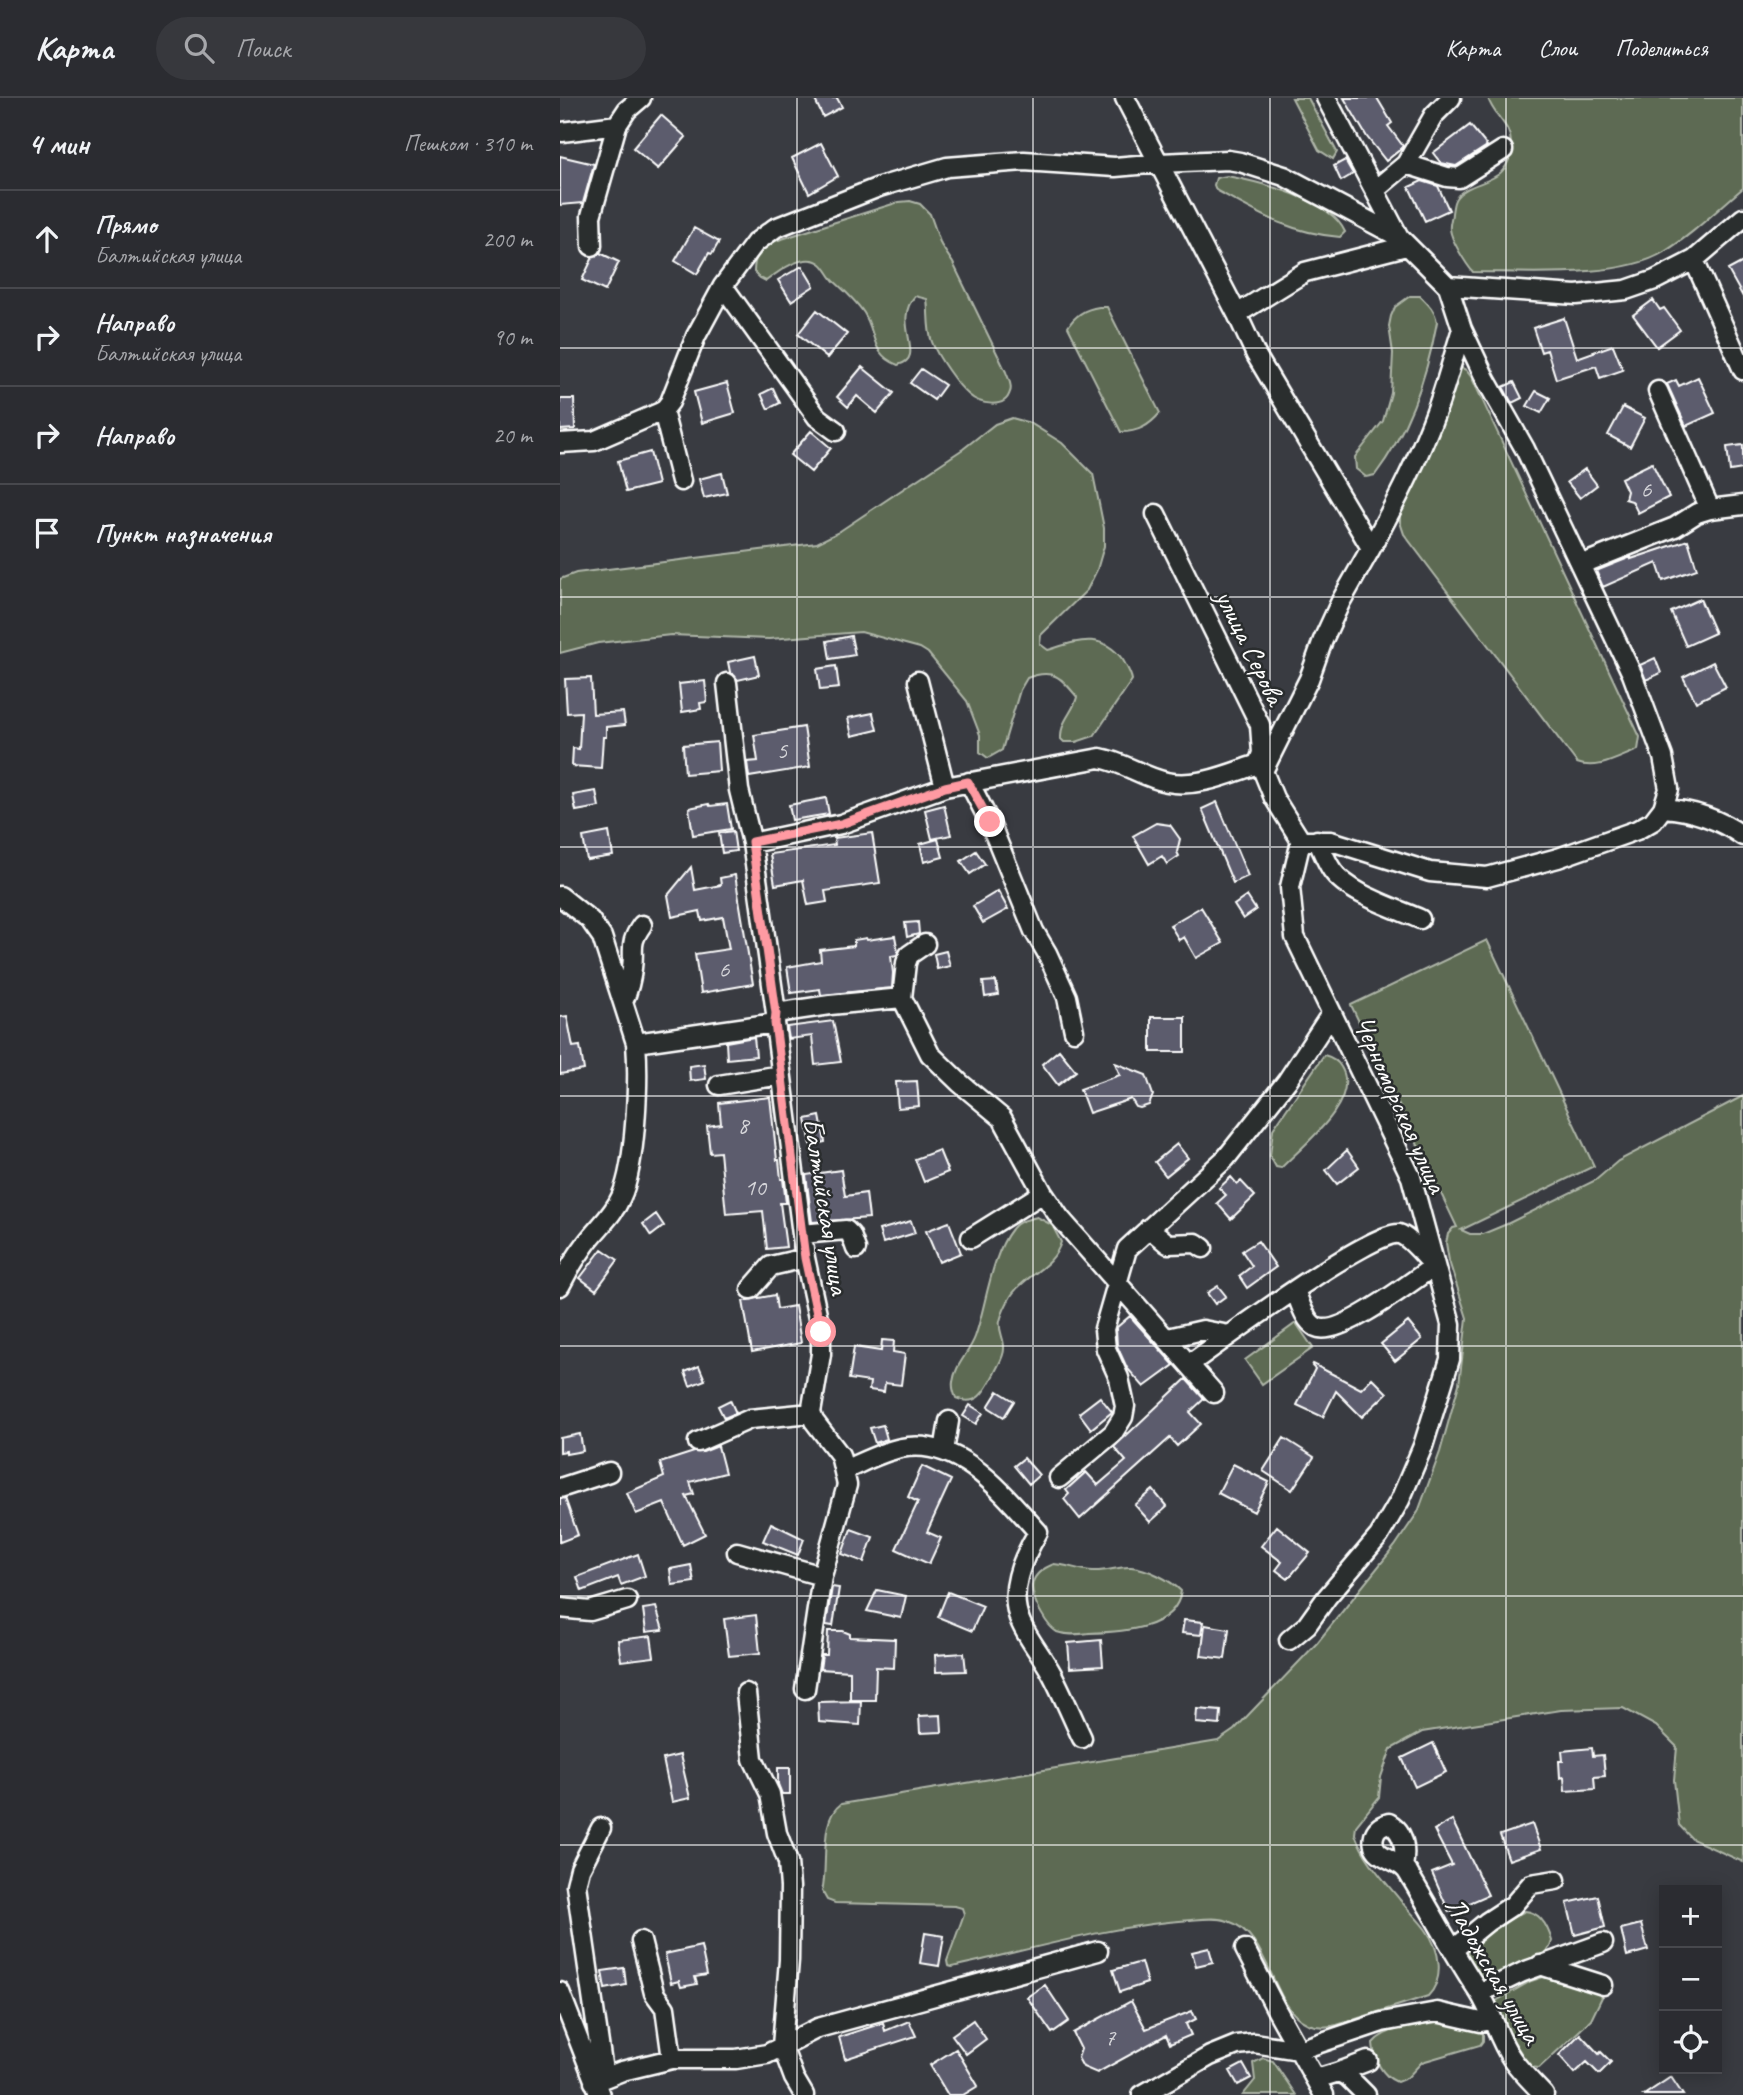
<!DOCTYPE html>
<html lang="ru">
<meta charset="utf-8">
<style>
:root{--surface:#2b2c31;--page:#37383d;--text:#f1f3f6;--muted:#a6a7ab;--line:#47484d}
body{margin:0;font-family:Caveat,sans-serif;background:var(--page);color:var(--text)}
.controls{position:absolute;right:21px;bottom:21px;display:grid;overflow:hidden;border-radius:0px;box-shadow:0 4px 18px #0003}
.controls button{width:63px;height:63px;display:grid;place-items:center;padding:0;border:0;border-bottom:2px solid var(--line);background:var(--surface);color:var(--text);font:35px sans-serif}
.stop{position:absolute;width:21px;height:21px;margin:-16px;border:5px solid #ff9aa2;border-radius:50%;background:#fff}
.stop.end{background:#ff9aa2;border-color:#fff;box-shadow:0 2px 7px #0008}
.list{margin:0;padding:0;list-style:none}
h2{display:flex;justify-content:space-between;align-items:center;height:91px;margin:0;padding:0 28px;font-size:30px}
h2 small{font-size:23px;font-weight:400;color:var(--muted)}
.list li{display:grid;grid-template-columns:46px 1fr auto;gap:21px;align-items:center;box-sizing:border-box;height:98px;padding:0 28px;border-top:2px solid var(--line)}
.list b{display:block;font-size:26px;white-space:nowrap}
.list p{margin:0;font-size:23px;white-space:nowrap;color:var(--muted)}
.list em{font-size:23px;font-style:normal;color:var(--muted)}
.icon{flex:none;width:38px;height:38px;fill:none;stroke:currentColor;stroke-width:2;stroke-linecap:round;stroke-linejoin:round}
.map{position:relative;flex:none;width:1183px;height:1997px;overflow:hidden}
header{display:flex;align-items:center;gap:42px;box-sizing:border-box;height:98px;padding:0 35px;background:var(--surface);border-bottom:2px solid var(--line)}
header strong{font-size:33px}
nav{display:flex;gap:38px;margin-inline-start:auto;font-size:24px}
.search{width:490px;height:63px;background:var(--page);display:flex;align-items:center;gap:18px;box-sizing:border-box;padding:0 24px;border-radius:38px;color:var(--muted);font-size:26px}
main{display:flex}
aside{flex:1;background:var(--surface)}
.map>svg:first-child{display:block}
.green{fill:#5d6b52;stroke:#aeb5a8;stroke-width:2}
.building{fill:#5b5b6d;stroke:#fff;stroke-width:2}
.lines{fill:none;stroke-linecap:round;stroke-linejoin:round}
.minor-casing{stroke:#fff;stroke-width:23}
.minor{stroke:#2a2d2e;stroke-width:18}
.route{stroke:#ff9aa2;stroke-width:9}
.grid{fill:none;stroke:#fff;stroke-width:2;stroke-opacity:0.55}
.labels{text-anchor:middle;stroke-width:5;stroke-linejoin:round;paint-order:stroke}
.number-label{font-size:24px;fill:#d6d6da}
.street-label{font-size:28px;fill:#fff;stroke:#2a2d2e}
</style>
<header>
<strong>Карта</strong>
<div class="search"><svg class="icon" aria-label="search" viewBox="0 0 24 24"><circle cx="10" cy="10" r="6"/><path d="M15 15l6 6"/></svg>Поиск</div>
<nav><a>Карта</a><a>Слои</a><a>Поделиться</a></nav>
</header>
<main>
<aside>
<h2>4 мин<small>Пешком · 310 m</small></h2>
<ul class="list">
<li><svg class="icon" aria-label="ahead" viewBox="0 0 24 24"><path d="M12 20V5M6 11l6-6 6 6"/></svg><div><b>Прямо</b><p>Балтийская улица</p></div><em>200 m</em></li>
<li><svg class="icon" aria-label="right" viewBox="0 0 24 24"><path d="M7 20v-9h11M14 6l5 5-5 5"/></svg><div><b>Направо</b><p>Балтийская улица</p></div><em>90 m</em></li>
<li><svg class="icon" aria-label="right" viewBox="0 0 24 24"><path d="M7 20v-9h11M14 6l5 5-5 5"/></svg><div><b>Направо</b></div><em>20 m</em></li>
<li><svg class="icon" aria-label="arrive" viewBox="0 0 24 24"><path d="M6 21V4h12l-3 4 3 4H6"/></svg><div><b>Пункт назначения</b></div></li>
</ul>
</aside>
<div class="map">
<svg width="1183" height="1997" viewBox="0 0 1183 1997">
<rect width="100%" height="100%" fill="#393b41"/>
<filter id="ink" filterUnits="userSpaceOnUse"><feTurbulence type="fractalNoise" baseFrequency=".0143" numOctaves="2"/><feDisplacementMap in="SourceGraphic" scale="14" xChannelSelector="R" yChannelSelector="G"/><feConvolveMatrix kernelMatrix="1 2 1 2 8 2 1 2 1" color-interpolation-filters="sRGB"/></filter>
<g filter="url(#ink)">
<path class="green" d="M732,0H748L777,54L773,61L759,52Z
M928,0H1183V90C1157,112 1132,137 1104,154C1061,181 964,174 913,174C906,166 891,142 890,131C889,126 892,120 892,115C893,110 893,104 896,100C911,79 951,90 951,47C952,27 933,18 928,0Z
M667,78C699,84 771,101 785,134L780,139C730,135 699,116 656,92L654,87L656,80Z
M350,103L360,106L370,116L381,147L393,165L446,274C448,280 453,288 450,294C445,312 419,306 409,297C397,287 377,258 372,244C367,231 369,215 367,201L355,198C331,225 368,260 338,267C310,256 317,236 304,215C296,203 284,192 274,183C269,178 266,170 261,166C245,153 219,173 206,183L200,180L194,174C194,160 198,154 209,145L339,104Z
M850,198H860C868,206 875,212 877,224C867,279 849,332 815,377L806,379L796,371L795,359L823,323L831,295L833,255L829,228L831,218L835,209Z
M539,209H547L600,315C589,328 578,334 561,334L508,229C515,217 525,211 539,209Z
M900,269L906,272L912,280L1080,639L1078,652C1059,659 1037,673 1017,665L844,436L840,424V412L893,291L890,281L895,272Z
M452,320L470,325L502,345L533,376L544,430V448L537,472L527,492L481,537L480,546L488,552C518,543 541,533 563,562C567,569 571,575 572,582L534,638L516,644H504L501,641C500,623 513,615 517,599C501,579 493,570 467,580L460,592L442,652L428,660L420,654V637L407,603L368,555L360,550L301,534L209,541L111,537L38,545L0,555V481L16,475L257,445L277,435L403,351L435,326Z
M927,842L1034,1068L901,1132L910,1136H923L947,1126L1036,1082L1058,1063L1183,998V1764L1132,1741L1119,1727L1114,1682L1117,1649L1096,1628L1063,1610L1001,1612L862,1634L831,1651L821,1679L819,1699L796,1728L795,1736C804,1761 824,1782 841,1803C849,1813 859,1822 866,1832C880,1851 885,1881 868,1898L777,1927C709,1944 720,1839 668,1823C657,1819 643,1821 631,1822C551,1827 470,1852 392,1869L388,1868L387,1863L404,1816L402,1810L395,1808L275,1805L267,1802L262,1793C269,1768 258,1722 281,1706L658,1643L674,1632L757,1545L835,1448L858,1414L880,1354L899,1286L907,1220L889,1163L886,1145L888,1136L893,1130L897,1129L791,907Z
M764,957C772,959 777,962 781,969C802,1003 741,1049 721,1070L716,1069L710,1058L713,1031Z
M477,1119L492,1127L501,1144C493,1171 465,1176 451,1198C447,1205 442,1215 440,1223C438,1232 444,1240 444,1249C445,1258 438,1267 435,1274C426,1291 418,1310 396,1300C394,1295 392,1289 393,1284C395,1267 409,1255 415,1239C426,1208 431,1157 452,1131C458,1123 468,1121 477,1119Z
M736,1225L753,1250L702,1286L685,1262Z
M494,1466C507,1467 519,1472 533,1473C546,1474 559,1468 571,1469C587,1470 610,1482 621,1493C616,1532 560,1534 529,1535C519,1536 507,1538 497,1534C489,1530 484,1520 480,1513C468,1491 468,1476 494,1466Z
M965,1813C981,1814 988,1829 992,1843L990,1849L985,1855L920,1883L905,1856L908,1852L931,1831Z
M1016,1868C1033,1872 1037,1882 1043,1897L1031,1922L979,1970L970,1969L935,1914L936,1903L971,1883Z
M879,1925L895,1926L923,1935V1943L920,1947L862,1964L847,1980L837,1984C822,1978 814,1962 813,1945C826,1929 859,1927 879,1925Z
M703,1960L713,1963L736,1997H683L695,1982L693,1965Z"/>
<path class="building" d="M254,0H277L282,9L263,19Z
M784,0H817L832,25L828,28L843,48L842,50L826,63L807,39Z
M101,17L126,39L98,71L73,50Z
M910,27L927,48L896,68L881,65L873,55Z
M261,45L278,78L249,95L232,60Z
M0,58L34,66L23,105L0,107Z
M785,62L793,76L781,83L774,68Z
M862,83L878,88L889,112L865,123L849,89Z
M134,130L159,144L152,156L149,155L137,176L115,163Z
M40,155L59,164L45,193L22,182L33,159Z
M1183,164V199L1168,172Z
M242,168L254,188L231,203L218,182Z
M1093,202L1100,212L1104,210L1120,232L1097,249L1073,217Z
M257,212L287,236L267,260L238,236Z
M1004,220L1017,260L1053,247L1063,272L1040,280L1036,268L996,281L987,252L981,254L973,230Z
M302,269L334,295L317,315L297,298L288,309L277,299Z
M361,271L385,287L374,302L350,285Z
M1138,279L1155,315L1126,328L1107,286L1116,282L1119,288Z
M954,284L962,300L952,305L943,289Z
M167,285L175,315L142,325L134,294Z
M213,290L220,305L208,311L201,296Z
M976,293L990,300L981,315L967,308Z
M0,301H14L15,331L0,332Z
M1063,309L1085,320L1070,349L1048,337Z
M251,333L271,350L251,374L230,357Z
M1183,347V371L1170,373L1167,349Z
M90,354L98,386L66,394L58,363Z
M1092,365L1109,399L1078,415L1072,403L1065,401L1067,393L1061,380Z
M1025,371L1037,387L1020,400L1007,384Z
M162,375L167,395L144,400L139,381Z
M1128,442L1137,471L1103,483L1097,465L1043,489L1036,473L1071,459V461Z
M1140,501L1155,535L1126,548L1111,514Z
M291,538L295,557L270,561L267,543Z
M195,558L199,577L178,582L170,574L168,564Z
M1095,560L1101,575L1086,582L1080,567Z
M1153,564L1166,589L1136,604L1123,579Z
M276,568L279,590L260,592L257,571Z
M31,580L33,616L63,614L65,627L46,629V639H43L41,670L12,668L13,650L19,651L21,614L7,615L5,581Z
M145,583L147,604L140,605L141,611L122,614L119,586Z
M313,615L317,632L292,638L288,620Z
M244,629L250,669L189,679L187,664L198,663L194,637Z
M157,644L159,673L125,676L123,647Z
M36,693L39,709L16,713L13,697Z
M266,700L269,716L232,722L229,707Z
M657,704L688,778L673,785L642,711Z
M149,706L150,708L167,706L171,731L133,737L129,710Z
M384,707L391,737L372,741L365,712Z
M596,725L610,727L620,741L617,754L619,758L607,766L602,758L589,766L573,738Z
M173,733L176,753L162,755L159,735Z
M49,734L53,758L27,762L23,739Z
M312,735L320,785L265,793L267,804L248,807L243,782L215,787L210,756L275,747L274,740Z
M378,741L383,759L364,764L360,746Z
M416,753L425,766L410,776L401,763Z
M131,769L135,792L161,787L160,780L175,777L193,886L141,895L135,856L169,851L163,819L142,823L140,813L112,819L108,797Z
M438,793L448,811L423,825L413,808Z
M687,798L696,812L683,821L674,807Z
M641,809L663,845L636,860L624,839L619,842L610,827Z
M358,824L359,836L347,839L345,825Z
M335,838L338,854L337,857L331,858L333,875L332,890L261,897L260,891L231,895L227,869L261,863L260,852L294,848V842L306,840L307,842Z
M386,853L390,868L377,871L374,856Z
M436,883L438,897L425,899L423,884Z
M7,918L13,949L20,948L24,972L0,976V919Z
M591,919H625V954H591Z
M273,923L281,964L255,967L252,938L229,941L227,929Z
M194,939L196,958L167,961L166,944Z
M499,952L516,973L498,987L482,966Z
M555,965L586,977L593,997L589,1007L580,1010L576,1009L571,1001L529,1015L520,991L560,977Z
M144,966L146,981L130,983L129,968Z
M357,983L359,1008L338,1010L336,984Z
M210,999L217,1062H219L221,1081H223L226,1105H220L226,1149L207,1151L203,1113L166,1116L160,1054L150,1055L147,1028L161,1026L159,1005Z
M260,1018L265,1044L251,1047L246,1021Z
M617,1046L628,1060L606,1078L595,1064Z
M379,1052L388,1074L364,1084L355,1061Z
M787,1052L799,1069L777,1086L766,1072Z
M281,1072L285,1098L306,1095L309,1120L252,1124L246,1077Z
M671,1079L677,1086L681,1083L695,1098L671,1121L657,1105L666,1097L659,1090Z
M96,1116L104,1128L91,1138L83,1126Z
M351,1123L355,1135L323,1145L319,1132Z
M389,1124L401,1155L379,1164L366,1133Z
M698,1143L716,1169L687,1190L679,1178L692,1168L682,1153Z
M42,1151L58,1162L36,1192L20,1180Z
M658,1188L666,1198L655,1206L647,1195Z
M215,1197L217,1211L235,1208L241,1245L192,1254L183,1203Z
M570,1218L614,1267L584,1289L567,1270L557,1248L556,1230Z
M848,1224L862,1241L835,1263L821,1246Z
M322,1242L334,1243L333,1254L345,1256L341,1287L325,1285L324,1294L309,1292L310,1284L289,1281L294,1249L321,1253Z
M753,1266L801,1291L812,1280L827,1295L802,1319L776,1293L763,1319L737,1307L755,1271L752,1268Z
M139,1268L145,1282L130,1288L125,1274Z
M626,1281L644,1301L630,1314L641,1326L617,1348L610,1340L520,1421L504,1401L509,1396L506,1392L526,1374L538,1387L566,1363L554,1349Z
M438,1293L454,1303L444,1319L428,1309Z
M540,1299L552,1314L531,1331L519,1315Z
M170,1302L176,1315L164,1320L158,1308Z
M410,1307L423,1315L416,1326L403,1318Z
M323,1327L327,1341L315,1345L310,1330Z
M20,1336L23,1353L6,1356V1353L0,1354V1340Z
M724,1340L754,1359L732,1392L703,1373Z
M158,1348L165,1375L130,1384L134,1396L126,1398L145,1436L123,1447L104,1405L76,1416L67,1395L104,1379L100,1365L134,1354H143Z
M464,1360L479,1377L469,1386L454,1368Z
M673,1366L709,1384L694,1414L658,1395Z
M362,1368L391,1382L367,1434L381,1440L369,1466L336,1451L358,1404L348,1399Z
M593,1392L607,1409L590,1424L575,1407Z
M5,1400L18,1437L0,1444V1401Z
M211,1425L244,1441L238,1457L203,1443Z
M717,1428L750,1455L728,1481L716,1472L722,1464L701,1448Z
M291,1431L313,1439L304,1464L282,1456Z
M78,1456L85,1478L61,1487L58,1479L22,1493L17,1479Z
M131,1467L134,1484L112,1487L110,1471Z
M272,1489L279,1490L273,1528L266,1527Z
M317,1492L346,1498L341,1520L307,1513Z
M388,1494L423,1508L412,1533L378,1519Z
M96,1509L103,1532L86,1534L83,1511Z
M196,1517L200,1555L169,1558L164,1521Z
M624,1522L643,1524L641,1537L622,1535Z
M645,1527L669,1531L665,1561L641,1558Z
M268,1533H283L290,1536V1539L335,1541L334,1570L316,1569L315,1602H290V1573L260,1571L262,1557H267Z
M91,1538L94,1559L61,1563L58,1542Z
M541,1542L543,1568L510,1570L508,1545Z
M404,1555L406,1573L376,1574L375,1557Z
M301,1603L300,1627L259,1624L258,1604Z
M637,1611L661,1613L660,1627L636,1625Z
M381,1617L382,1634L360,1635L359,1618Z
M873,1645L886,1674L855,1689L842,1660Z
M1032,1650L1033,1658L1043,1657L1045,1678L1034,1679L1035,1691L1005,1693L1004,1679L1000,1680L999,1663H1003L1002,1653Z
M120,1657L130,1700L112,1704L103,1661Z
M218,1670H230V1696H222L218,1686Z
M892,1722L928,1797L889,1814L872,1775L892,1767L874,1732Z
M972,1726L981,1751L949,1762L940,1737Z
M1038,1798L1045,1829L1015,1837L1007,1805Z
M1081,1826L1088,1852L1067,1858L1061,1831Z
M365,1835L384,1838L379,1868L360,1865Z
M141,1848L147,1877L135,1879L137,1886L121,1889L119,1883L111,1885L105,1856Z
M649,1850L653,1864L636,1868L632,1854Z
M581,1864L587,1885L560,1894L553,1872Z
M64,1870L66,1887L45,1891L42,1873Z
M485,1887L509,1923L492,1935L467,1899Z
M571,1903L586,1931L632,1913L636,1921L626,1926L631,1937L610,1946L606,1937L537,1975L523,1969L518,1960L521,1951L513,1935Z
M413,1922L426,1941L406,1956L392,1937Z
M349,1923L356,1938L285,1961L279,1939L323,1925L325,1933Z
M1020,1936L1039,1956L1041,1954L1051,1964L1039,1976L1027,1964L1015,1975L999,1957Z
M396,1951L418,1988L403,1997H388L370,1967Z
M683,1966L691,1980L678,1987L670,1973Z
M1111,1979L1123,1997H1084Z"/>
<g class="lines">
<g class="minor-casing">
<path id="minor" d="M565,0L677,216L696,257L811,450L781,503L763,542L749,581L703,673
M766,0L839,139L888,188L1016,197L1066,192L1095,182L1134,162L1183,120
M2,34L57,27
M846,66L887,79L899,80L943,52
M815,92L846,66L874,17L891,0
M32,148L31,118L57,27L67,12L81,0
M1134,162L1183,272
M163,188L257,319L276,333
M677,216L745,174L846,148
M1098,293L1150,411
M103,313L121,383
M0,345L34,343L103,313L110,304L136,238L163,188L195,145L215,130L319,89L387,69L464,63L555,69L600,65L668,62L680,64L724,78L839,139
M596,416L700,627L702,655L698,666
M811,450C836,404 860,358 878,308C887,283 894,256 902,231
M1020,467L1115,429L1137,415L1150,411L1183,407
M358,583L385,689
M167,585L179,692L192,745L216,915L215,925L245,1160L261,1234V1256L251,1315L254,1323L280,1357L287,1387L262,1478L245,1591
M698,666L703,673L714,700L741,743
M409,684L430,725L474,833L487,855L507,899L514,933
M1103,710C1131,712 1159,721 1183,738
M757,742C762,752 766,763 772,772C787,795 835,810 860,821
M741,743H771L870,774L927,779L998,760L1077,732L1093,723L1103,710L1109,691L1103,659L1072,576L965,351L926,282L902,231L888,188
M192,745L281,726L385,689L540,660C564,664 584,680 607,684C638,690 668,676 698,666
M0,798L30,822L42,839L76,945C79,981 76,1067 61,1099C53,1118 37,1130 25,1147C16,1159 7,1174 0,1188
M342,900L346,865L349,857L365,846
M63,904C68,893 71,882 72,870C75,850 68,847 82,827
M216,915L270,907L342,900L370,956L400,985L442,1020L483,1095L500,1120L654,1295
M76,945L215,925
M159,987L221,977
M589,1130L608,1146L636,1145L643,1150
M242,1136L286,1132L291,1137L296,1151
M411,1140L483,1095
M191,1191L211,1168L245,1160
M735,1192C740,1204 744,1222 756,1229C778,1241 855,1181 874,1168
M608,1240L643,1232L669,1237
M631,1265C660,1244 812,1132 839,1136C848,1138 867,1160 874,1168
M138,1344L190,1321L251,1315
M384,1353L389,1323
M284,1372C303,1364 321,1354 341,1350C399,1338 444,1396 478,1434C462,1461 447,1494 461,1525C469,1543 483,1559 492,1576C503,1597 512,1619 522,1640
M499,1380L553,1335L563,1319L565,1308L559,1280L546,1251L544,1231L567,1151L666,1060L727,983L771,916
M0,1390L49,1374
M177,1454L262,1478
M0,1510L30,1513L67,1502
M729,1542L747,1527L767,1499L819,1438L840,1402L863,1348L883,1284L890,1261L891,1226L851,1079L735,839L730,789L741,743
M186,1595L193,1661L210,1696L217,1735L228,1764L230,1789L229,1862L222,1948L234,1980L244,1997
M41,1730L20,1771L16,1787L44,1980
M843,1769C846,1752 845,1734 829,1725C821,1727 816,1730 814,1738C809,1758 834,1760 844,1770C848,1773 850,1779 853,1783C875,1820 895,1858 919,1894C932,1914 938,1941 952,1961C961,1974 974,1986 984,1997
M81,1843L94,1895L105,1910L112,1961
M685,1851L717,1913L764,1997
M894,1851L927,1824L953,1807L971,1786L996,1782
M980,1867L1043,1887
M0,1894L40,1997
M920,1895L963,1874L1043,1845
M779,1974L808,1963
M756,1981L779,1974L788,1979L806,1997
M34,1984L62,1973L112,1961H176L207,1956L258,1930L538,1853
M582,1997L650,1958L677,1947L694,1945L739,1952L822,1924L877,1914L921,1924L932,1922"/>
</g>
<use href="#minor" class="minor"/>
</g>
</g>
<g class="lines" filter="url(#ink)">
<path class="route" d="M261,1234L245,1160L215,925L216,915L192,744L281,726L385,689L408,684L430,724"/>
</g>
<path class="grid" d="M237,0V1997M473,0V1997M710,0V1997M946,0V1997M0,250H1183M0,499H1183M0,749H1183M0,998H1183M0,1248H1183M0,1498H1183M0,1747H1183"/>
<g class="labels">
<g class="number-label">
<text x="1086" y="399">6</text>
<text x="222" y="660">5</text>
<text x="164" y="879">6</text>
<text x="183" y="1035">8</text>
<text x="195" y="1097">10</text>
<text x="550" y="1947">7</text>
</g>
<g class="street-label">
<text transform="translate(691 549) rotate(64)" y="10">улица Серова</text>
<text transform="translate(841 1006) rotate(66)" y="10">Черноморская улица</text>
<text transform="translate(267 1108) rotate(81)" y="10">Балтийская улица</text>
<text transform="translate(934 1872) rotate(60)" y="10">Ладожская улица</text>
</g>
</g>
</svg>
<div class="controls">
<button>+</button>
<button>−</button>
<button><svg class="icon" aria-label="locate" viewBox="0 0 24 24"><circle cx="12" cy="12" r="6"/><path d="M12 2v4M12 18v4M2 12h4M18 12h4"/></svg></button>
</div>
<div class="stop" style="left:261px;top:1234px"></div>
<div class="stop end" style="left:430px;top:724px"></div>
</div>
</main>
